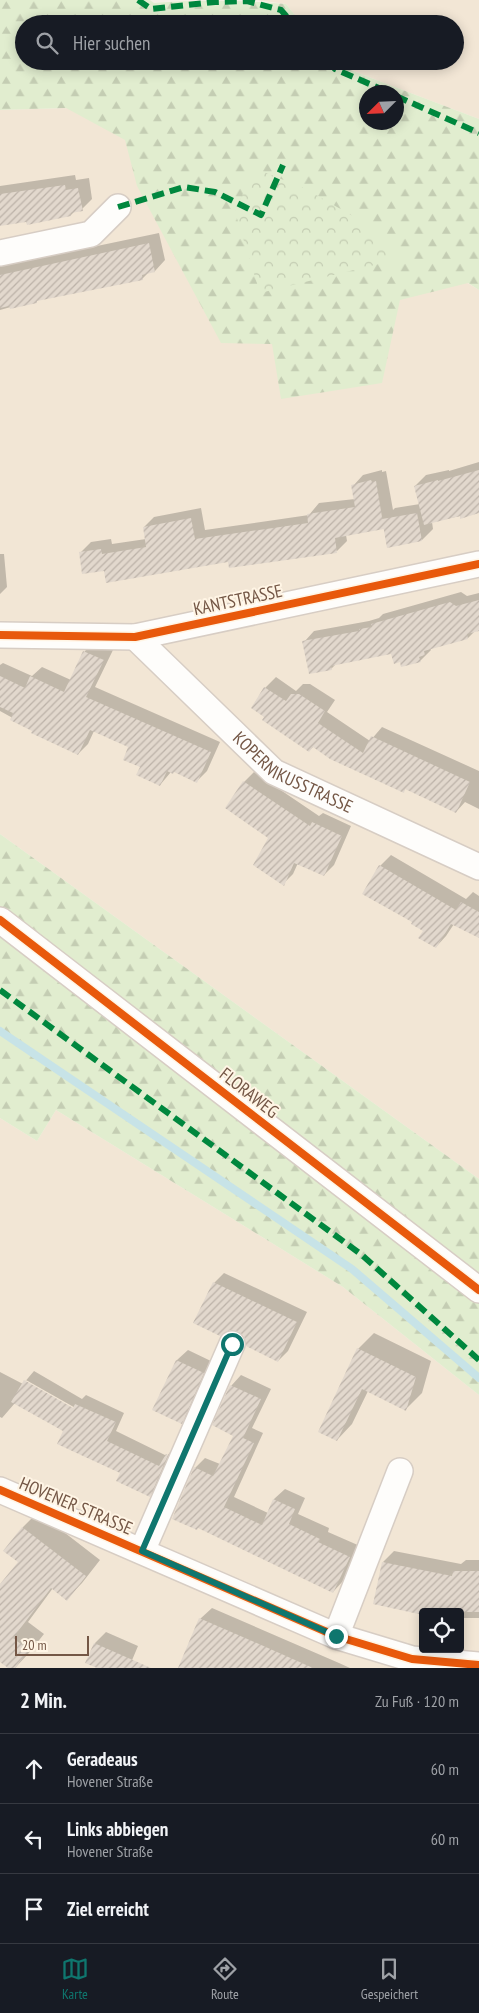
<!DOCTYPE html>
<html lang="de">
<meta charset="utf-8">
<style>
:root{--surface:#171b24;--page:#20242c;--text:#f1f3f6;--muted:#9ea1a6;--line:#363941;--accent:#0f766e}
body{margin:0;font-family:"PT Sans Narrow",sans-serif;background:var(--page);color:var(--text)}
.controls{position:absolute;right:15px;bottom:15px;display:grid;overflow:hidden;border-radius:5px;box-shadow:0 2px 12px #0003}
.controls button{width:45px;height:45px;display:grid;place-items:center;padding:0;border:0;border-bottom:1px solid var(--line);background:var(--surface);color:var(--text);font:25px sans-serif}
.compass{position:absolute;left:359px;top:85px;width:45px;height:45px;border-radius:50%;background:var(--surface);box-shadow:0 2px 12px #0003;rotate:246deg}
.scale{position:absolute;left:15px;bottom:12px;width:74px;box-sizing:border-box;padding-left:5px;border:2px solid #745746;border-top:0;font-size:14px;line-height:18px;white-space:nowrap;color:#745746;-webkit-text-stroke:4px #fff5e5;paint-order:stroke}
.stop{position:absolute;width:15px;height:15px;margin:-11px;border:4px solid #0f766e;border-radius:50%;background:#fff}
.stop.end{background:#0f766e;border-color:#fff;box-shadow:0 1px 5px #0008}
.list{margin:0;padding:0;list-style:none}
h2{display:flex;justify-content:space-between;align-items:center;height:65px;margin:0;padding:0 20px;font-size:21px}
h2 small{font-size:16px;font-weight:400;color:var(--muted)}
.list li{display:grid;grid-template-columns:32px 1fr auto;gap:15px;align-items:center;box-sizing:border-box;height:70px;padding:0 20px;border-top:1px solid var(--line)}
.list b{display:block;font-size:19px;white-space:nowrap}
.list p{margin:0;font-size:16px;white-space:nowrap;color:var(--muted)}
.list em{font-size:16px;font-style:normal;color:var(--muted)}
.icon{flex:none;width:28px;height:28px;fill:none;stroke:currentColor;stroke-width:2;stroke-linecap:round;stroke-linejoin:round}
.map{position:relative;flex:none;width:479px;height:1668px;overflow:hidden}
.search{position:absolute;background:var(--surface);box-shadow:0 2px 12px #0003;left:15px;right:15px;top:15px;height:55px;display:flex;align-items:center;gap:12px;box-sizing:border-box;padding:0 18px;border-radius:28px;color:var(--muted);font-size:19px}
.sheet{height:275px;background:var(--surface)}
nav{display:flex;justify-content:space-around;align-items:center;box-sizing:border-box;height:70px;border-top:1px solid var(--line);background:var(--surface);font-size:14px;color:var(--muted)}
nav a{display:grid;justify-items:center;gap:2px}
nav .on{color:var(--accent)}
.map>svg:first-child{display:block}
.residential{fill:#f2e6d5;fill-rule:evenodd}
.forest{fill:url(#forest-firs);fill-rule:evenodd}
.park{fill:url(#park-crowns)}
.shadow{fill:#0003;fill-rule:evenodd}
.lines{fill:none;stroke-linecap:round;stroke-linejoin:round}
.stream{stroke:#c7e3e7;stroke-width:8}
.building{fill:url(#building-hatch)}
.minor-casing{stroke:#d7cdc4;stroke-width:28}
.minor{stroke:#fefdfb;stroke-width:25}
.quiet{stroke:#00873e;stroke-width:6;stroke-dasharray:12 6;stroke-linecap:butt}
.cycleway-casing{stroke:#fff5e5;stroke-width:11}
.cycleway{stroke:#e8590c;stroke-width:8}
.route{stroke:#0f766e;stroke-width:6}
.labels{text-anchor:middle;stroke-width:4;stroke-linejoin:round;paint-order:stroke}
.street-label{font-size:18px;fill:#745746;stroke:#fff5e5}
</style>
<div class="map">
<svg width="479" height="1668" viewBox="0 0 479 1668">
<defs>
<pattern id="forest-firs" width="22" height="20" patternUnits="userSpaceOnUse" patternTransform="scale(1.25)"><rect width="22" height="20" fill="#e1edcf"/><path d="M5 1l3.5 6h-7zM16 11l3.5 6h-7z" fill="#c4cdb3"/></pattern>
<pattern id="park-crowns" width="20" height="18" patternUnits="userSpaceOnUse" patternTransform="scale(1.25)"><rect width="20" height="18" fill="#e1edcf"/><path d="M2 6a3 3 0 1 1 6 0M12 15a3 3 0 1 1 6 0" fill="none" stroke="#c4cdb3"/></pattern>
<pattern id="building-hatch" width="6" height="6" patternUnits="userSpaceOnUse" patternTransform="scale(1.25)"><rect width="6" height="6" fill="#e2d8cd"/><path d="M-1 1l2-2M0 6l6-6M5 7l2-2" fill="none" stroke="#bcb2a8"/></pattern>
</defs>
<rect width="100%" height="100%" fill="#f6f0e6"/>
<path class="residential" d="M256,0H479V119L337,65L334,61H455V24H302L286,4Z
M173,105L479,290V1179L0,834V110Z
M56,1110L343,1287L479,1395V1668H0V1118L37,1141ZM423,1612H460V1649H423Z"/>
<path class="forest" d="M0,0H150L154,3C197,0 242,0 286,4L302,24H24V61H334L337,65L479,119V290L468,283L400,300L382,383L281,399L272,344L221,343L137,186L125,140L66,108L0,110ZM366,92H396V122H366Z
M0,834L479,1179V1395L343,1287L56,1110L37,1141L0,1118Z"/>
<path class="park" d="M254,168L306,189L356,218L403,258L260,293L235,212Z"/>
<path class="shadow" d="M75,175L76,180L89,178L92,199L82,209L75,211L71,215L0,225V186Z
M159,233L165,260L155,271L149,272L142,279L39,299L0,310V265L14,262L16,263Z
M479,462V512L432,522L433,529L422,540L385,526L346,535L347,541L337,551L105,570L80,553L91,542L111,539L112,544L146,539L144,527L154,517L201,508L205,530L309,515L319,503L355,499L353,486L363,475L382,470V472L386,471L393,510L395,508L420,504L415,486L426,475L449,470V471Z
M0,554H4L7,587L0,594Z
M461,592L467,596L479,593V629L475,631L468,638L430,648L431,650L420,661L401,660L392,653L336,664L331,669L304,642L314,631L369,621L379,618L383,614Z
M95,641L113,650L95,687L220,742L207,771L196,782L174,771L171,772L160,785L142,766L130,747L94,731L88,744L78,754L0,711V665L3,663L32,676L42,667L71,680L85,651Z
M276,677L296,691L303,684H310L335,700L327,712L370,741L382,727L479,771V809L465,802L456,812L406,788L403,792L314,746L309,751L252,707L265,688Z
M254,772L319,816L323,813L351,826L334,865L324,875L298,863L293,874L283,884L270,838L244,782Z
M391,855L466,899L473,892L479,896V926L454,924L446,936L436,947L425,931L414,922L364,893L380,866Z
M224,1273L307,1312L288,1351L278,1361L239,1330L214,1283Z
M374,1333L431,1361L422,1393L406,1409L368,1391L352,1424L337,1440L358,1349Z
M188,1350L213,1362L191,1412L181,1422L154,1409L177,1360Z
M34,1371L82,1399L86,1395L124,1413L116,1431L167,1456L176,1445L159,1486L150,1495L65,1430L15,1403L2,1418L0,1417V1372L23,1384ZM26,1380L79,1410L78,1413L26,1383Z
M241,1375L271,1389L252,1428L263,1433L234,1497L268,1513L274,1499L285,1489L305,1498L298,1514L329,1528L328,1532L360,1546L343,1581L333,1592L198,1527L195,1468L205,1458L220,1464L235,1435L231,1386Z
M38,1512L100,1560L82,1583L67,1599L53,1588L28,1622L44,1634L28,1654L15,1668H10L0,1660V1587L19,1562L5,1551L23,1527Z
M394,1551L461,1564L466,1560H479V1618H460V1612L383,1562Z
M212,1608L339,1663L350,1668H193L200,1619Z
M106,1632L138,1646L130,1665L127,1668H100L95,1643Z"/>
<g class="lines">
<path class="stream" d="M0,1031L352,1269L479,1378"/>
</g>
<path class="building" d="M65,185L66,190L78,188L83,211L71,213V216L27,225L26,222L0,226V194Z
M149,243L155,272L142,275L143,280L37,301V303L10,309L9,306L0,308V275Z
M479,470V513L460,519V516L424,525L414,486L438,480V481Z
M371,480L372,482L376,481L384,529L335,538L337,553L229,568L228,562L106,583L104,571L82,574L79,552L101,549L102,554L146,547L143,527L191,518L195,539L308,523L307,514L355,507L351,485Z
M417,513L422,541L387,548L382,519Z
M479,600V631L467,634L468,639L424,651L425,655L419,657L421,662L401,667L400,662L394,664L391,654L331,666L332,670L309,674L302,641L359,631V629L372,627L371,624L450,602L456,606Z
M83,651L104,660L86,697L211,752L197,783L174,772L173,774L167,771L160,786L136,775L140,767L123,760L128,747L90,730L78,755L31,733L32,731L10,720L13,713L0,707V676L25,688L30,676L64,692Z
M264,687L286,701L291,694H299L325,711L318,723L363,753L371,736L470,782L456,813L405,789L404,793L330,759L313,747L309,752L262,720L264,717L251,708Z
M243,781L310,826L312,822L342,836L324,876L294,863L284,886L253,865L268,838L225,808Z
M379,865L456,910L461,902L479,912V938L451,924L436,948L418,938L423,931L411,924L412,922L362,894Z
M213,1282L297,1322L278,1362L246,1346L244,1336L238,1331L230,1330L220,1336L193,1323Z
M357,1348L416,1377L406,1411L362,1389L337,1441L318,1432Z
M176,1360L204,1373L182,1424L152,1410Z
M24,1380L73,1408L75,1404L116,1422L107,1441L159,1466L166,1454L168,1455L150,1497L116,1481L120,1473L57,1444L63,1431L11,1402Z
M230,1385L261,1399L243,1438L254,1443L224,1507L262,1525L273,1499L295,1509L289,1524L320,1539L318,1542L350,1557L333,1593L198,1528L197,1530L172,1519L194,1467L213,1476L233,1436L212,1425Z
M22,1527L86,1576L67,1601L51,1588L13,1638L29,1650L15,1668H8L0,1662V1584L18,1562L3,1551Z
M382,1562L452,1576L453,1571H479V1612H423V1615L373,1604Z
M199,1618L259,1644L313,1668H178Z
M94,1643L151,1668H97L85,1663Z"/>
<g class="lines">
<g class="minor-casing">
<g id="minor">
<path d="M0,253L91,234L118,207"/>
<path d="M0,635L135,637L479,564"/>
<path id="s1" d="M135,637L274,772L479,867"/>
<path d="M0,920L479,1290"/>
<path d="M0,1490L336,1636L412,1659L479,1665"/>
<path d="M142,1551L232,1344"/>
<path d="M336,1636L400,1471"/>
</g>
</g>
<use href="#minor" class="minor"/>
<path class="quiet" d="M138,0L151,9L215,2L247,1L281,10L293,24
M328,61L335,69L388,92
M396,96L479,133
M118,207L184,187L215,192L261,215L283,165
M0,990L362,1255L479,1360"/>
<g class="cycleway-casing">
<path id="cycleway" d="M0,635L135,637L479,564
M0,920L479,1290
M0,1490L336,1636L412,1659L479,1665"/>
</g>
<use href="#cycleway" class="cycleway"/>
</g>
<g class="lines">
<path class="route" d="M232,1344L142,1551L336,1636"/>
</g>
<g class="labels">
<g class="street-label">
<text transform="translate(238 600) rotate(-12)" y="6">KANTSTRASSE</text>
<text dy="6" stroke="none"><textPath href="#s1" startOffset="210">KOPERNIKUSSTRASSE</textPath></text>
<text transform="translate(249 1093) rotate(38)" y="6">FLORAWEG</text>
<text transform="translate(76 1506) rotate(23)" y="6">HOVENER STRASSE</text>
</g>
</g>
</svg>
<div class="controls">
<button><svg class="icon" aria-label="locate" viewBox="0 0 24 24"><circle cx="12" cy="12" r="6"/><path d="M12 2v4M12 18v4M2 12h4M18 12h4"/></svg></button>
</div>
<svg class="compass" viewBox="-18 -18 36 36"><path d="M0-13l5 13h-10z" fill="#e53935"/><path d="M0 13l5-13h-10z" fill="#9ea1a6"/></svg>
<div class="scale">20 m</div>
<div class="stop" style="left:232px;top:1344px"></div>
<div class="stop end" style="left:336px;top:1636px"></div>
<div class="search"><svg class="icon" aria-label="search" viewBox="0 0 24 24"><circle cx="10" cy="10" r="6"/><path d="M15 15l6 6"/></svg>Hier suchen</div>
</div>
<section class="sheet">
<h2>2 Min.<small>Zu Fuß · 120 m</small></h2>
<ul class="list">
<li><svg class="icon" aria-label="ahead" viewBox="0 0 24 24"><path d="M12 20V5M6 11l6-6 6 6"/></svg><div><b>Geradeaus</b><p>Hovener Straße</p></div><em>60 m</em></li>
<li><svg class="icon" aria-label="left" viewBox="0 0 24 24"><path d="M17 20v-9H6M10 6l-5 5 5 5"/></svg><div><b>Links abbiegen</b><p>Hovener Straße</p></div><em>60 m</em></li>
<li><svg class="icon" aria-label="arrive" viewBox="0 0 24 24"><path d="M6 21V4h12l-3 4 3 4H6"/></svg><div><b>Ziel erreicht</b></div></li>
</ul>
</section>
<nav>
<a class="on"><svg class="icon" aria-label="map" viewBox="0 0 24 24"><path d="M3 6l6-2 6 2 6-2v14l-6 2-6-2-6 2zM9 4v14M15 6v14"/></svg>Karte</a>
<a><svg class="icon" aria-label="directions" viewBox="0 0 24 24"><path d="M12 3l9 9-9 9-9-9zM9 14v-3h6M13 9l2 2-2 2"/></svg>Route</a>
<a><svg class="icon" aria-label="saved" viewBox="0 0 24 24"><path d="M7 4h10v16l-5-4-5 4z"/></svg>Gespeichert</a>
</nav>
